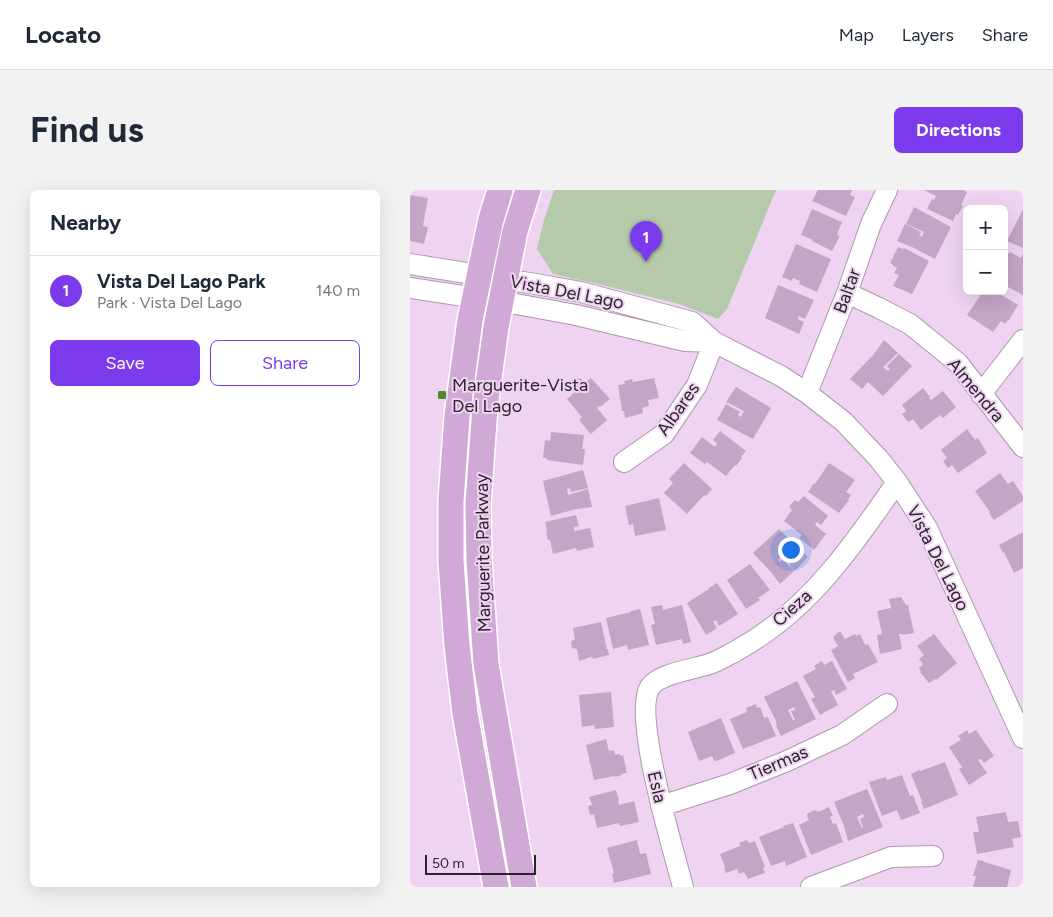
<!DOCTYPE html>
<meta charset="utf-8">
<style>
:root{--surface:#fff;--page:#f2f2f3;--text:#1f2937;--muted:#747a83;--line:#e0e1e3;--accent:#7c3aed}
body{margin:0;font-family:Figtree,sans-serif;background:var(--page);color:var(--text)}
.controls{position:absolute;right:15px;top:15px;display:grid;overflow:hidden;border-radius:8px;box-shadow:0 5px 20px #0002}
.controls button{width:45px;height:45px;display:grid;place-items:center;padding:0;border:0;border-bottom:1px solid var(--line);background:var(--surface);color:var(--text);font:25px sans-serif}
.scale{position:absolute;left:15px;bottom:12px;width:111px;box-sizing:border-box;padding-left:5px;border:2px solid #2c232d;border-top:0;font-size:14px;line-height:18px;white-space:nowrap;color:#2c232d;-webkit-text-stroke:4px #eed4f1;paint-order:stroke}
.you{position:absolute;left:380px;top:359px;width:18px;height:18px;margin:-12px;border:4px solid #fff;border-radius:50%;background:#1a73e8;box-shadow:0 0 0 8px #1a73e833}
.badge{display:grid;place-items:center;width:32px;height:32px;border-radius:50%;background:var(--accent);color:#fff;font-size:16px;font-weight:700}
.pin{position:absolute;translate:-50% -41px;filter:drop-shadow(0 1px 2px #0008)}
.pin::after{content:'';position:absolute;top:26px;width:18px;height:15px;background:inherit;clip-path:polygon(0 0,100% 0,50% 100%)}
.list{margin:0;padding:0;list-style:none}
h2{display:flex;justify-content:space-between;align-items:center;height:65px;margin:0;padding:0 20px;font-size:21px}
h2 small{font-size:16px;font-weight:400;color:var(--muted)}
.list li{display:grid;grid-template-columns:32px 1fr auto;gap:15px;align-items:center;box-sizing:border-box;height:70px;padding:0 20px;border-top:1px solid var(--line)}
.list b{display:block;font-size:19px;white-space:nowrap}
.list p{margin:0;font-size:16px;white-space:nowrap;color:var(--muted)}
.list em{font-size:16px;font-style:normal;color:var(--muted)}
.actions{display:flex;gap:10px;padding:15px 20px}
.actions a{flex:1;padding:11px 0;border:1px solid var(--accent);border-radius:8px;text-align:center;font-size:18px;color:var(--accent)}
.actions .main{background:var(--accent);color:#fff}
.map{position:relative;flex:none;width:613px;height:697px;overflow:hidden;border-radius:8px}
header{display:flex;align-items:center;gap:30px;box-sizing:border-box;height:70px;padding:0 25px;background:var(--surface);border-bottom:1px solid var(--line)}
header strong{font-size:24px}
nav{display:flex;gap:28px;margin-inline-start:auto;font-size:18px}
.intro{display:flex;align-items:center;justify-content:space-between;box-sizing:border-box;height:120px;padding:0 30px}
h1{margin:0;font-size:35px}
.button{padding:12px 22px;border-radius:8px;background:var(--accent);color:#fff;font-size:18px;font-weight:700}
main{display:flex;gap:30px;padding:0 30px}
aside{flex:1;background:var(--surface);border-radius:8px;box-shadow:0 5px 20px #0002}
.map>svg:first-child{display:block}
.green{fill:#b4caaa}
.building{fill:#c3a6c5;fill-rule:evenodd}
.lines{fill:none;stroke-linecap:round;stroke-linejoin:round}
.minor-casing{stroke:#ae95b0;stroke-width:22}
.major-casing{stroke:#fff;stroke-width:28}
.minor{stroke:#fff;stroke-width:20}
.major{stroke:#d1a9d6;stroke-width:25}
.poi-dot{fill:#4d8a29;stroke:#eed4f1;stroke-width:2}
.labels{text-anchor:middle;stroke-width:4;stroke-linejoin:round;paint-order:stroke}
.street-label{font-size:18px;fill:#2c232d;stroke:#eed4f1}
.poi-label{font-size:18px;fill:#2c232d;stroke:#eed4f1;text-anchor:start}
</style>
<header>
<strong>Locato</strong>
<nav><a>Map</a><a>Layers</a><a>Share</a></nav>
</header>
<div class="intro"><h1>Find us</h1><a class="button">Directions</a></div>
<main>
<aside>
<h2>Nearby<small></small></h2>
<ul class="list">
<li><span class="badge">1</span><div><b>Vista Del Lago Park</b><p>Park · Vista Del Lago</p></div><em>140 m</em></li>
</ul>
<div class="actions"><a class="main">Save</a><a>Share</a></div>
</aside>
<div class="map">
<svg width="613" height="697" viewBox="0 0 613 697">
<rect width="100%" height="100%" fill="#eed4f1"/>
<path class="green" d="M144,0H366L317,119L308,129L269,114L192,95L143,84L127,59L134,30Z"/>
<path class="building" d="M408,0H442L440,5L445,7L436,26L402,11Z
M514,0H553L557,2L551,15L553,16L548,25L546,24L543,31L517,19L522,9L524,10L526,6Z
M0,5L18,8L13,36L18,37L14,54L0,51Z
M504,17L541,37L525,69L502,57L487,51L495,34L511,42L509,45L512,47L514,42L496,34Z
M402,19L432,32L427,45L430,46L422,61L402,51L403,50L391,45Z
M613,19V58L597,51Z
M386,54L421,69L407,102L389,94L390,91L383,88L382,91L372,87Z
M488,57L493,59L494,58L519,71L502,104L483,96L489,85L484,83L487,78L482,75L483,74L480,73Z
M594,61L599,64L600,62L611,68L613,64V105L594,95Z
M368,95L404,110L395,129L389,126L388,129L394,132L389,144L355,128Z
M572,101H585L608,115L599,130H598L595,134L591,131L583,142L557,125L572,103H571Z
M474,150L488,163L473,177L478,181L480,179L477,176L489,164L502,176L473,206L458,192L452,199L440,189L464,164Z
M170,188L175,193L181,188L200,209L190,217V216L187,218L197,230L181,244L169,230L172,227L157,209L168,199L163,193Z
M244,188L249,208L238,210L239,216L232,218L233,223L215,228L214,221H212L208,195L215,194L214,191L222,189L223,192Z
M326,197L361,218L343,249L307,230L316,214L330,222L328,225L331,227L334,221L316,212Z
M513,198L520,207L519,208L521,210L533,201L546,217L533,228L530,225L511,240L503,229L498,232L492,224L496,221L492,215Z
M557,239L565,250L568,248L577,263L548,283L542,275L538,278L533,271L537,268L531,260Z
M310,241L336,261L331,267L332,268L326,276L325,275L316,286L297,272L295,274L280,263L292,247L305,257L307,254L303,250Z
M141,242L174,245L172,259H175L173,275L137,270V268H133L135,250L140,251Z
M274,273L302,299L296,306L294,305L277,324L254,303L263,293L259,289Z
M419,273L445,290L436,302L441,305L438,309L439,310L429,323L398,302L404,293L405,294Z
M173,280L178,298L161,302L160,298L157,299L158,305L178,299L182,317L166,319L141,326L133,291Z
M590,283L598,294L603,291L613,306V311L584,330L579,323L580,322L565,301Z
M394,306L418,326L411,335L407,332L405,335L416,344L404,360L389,348L392,345L374,331L382,320L379,317L385,310L388,312Z
M249,308L256,340L225,346L223,334L219,335L215,316Z
M166,325L169,336L164,337V341L180,338L184,357L167,361L166,358L143,364L140,350H138L136,341H137L135,332Z
M369,339L398,367L385,381L380,376L381,375L372,365L368,370L370,372L373,369L384,381L370,394L361,382L343,363Z
M613,342V378L604,383L594,362L593,363L589,355Z
M340,374L360,400L348,408L350,410L336,419L317,390Z
M307,393L328,424L309,436L306,430L303,432L307,438L296,445L277,413L299,399V398Z
M491,407L496,415H498L504,443L492,445V444H489L492,459L470,464L467,445L472,444L467,421L481,418L479,409Z
M252,415L253,420L272,415L281,452L273,454L272,449L246,455L241,435L245,434L241,417Z
M230,419L239,455L218,460L217,455L203,459L196,428L221,422V421Z
M191,432L197,460L198,459L199,465L183,469L182,467L176,468V469L169,471L167,459L162,458L161,452L163,450H165L163,438Z
M430,441L435,449L445,444L446,446L450,444L455,455L458,454L468,472L443,484L445,488L438,492L421,460L428,456L423,447Z
M524,444L547,473L526,490L525,489L519,493L510,482H511L509,478L513,474L509,469L514,465L507,456Z
M412,471L414,475L422,471L437,499L426,505L424,500L421,501L428,515L410,525L401,509L405,507L393,486L406,479L404,476Z
M387,491L406,529L371,546L367,538L366,531L354,507ZM384,517L385,520L381,521L385,530H383L378,520Z
M201,502L204,537L185,539L184,535L172,537L169,505Z
M346,514L347,518L350,517L354,528L358,527L366,546L333,559L320,529L337,522L336,518Z
M311,528L325,563L309,570L304,571L302,566L289,571L278,542Z
M557,540L559,544L566,540L584,566L574,573L571,569L568,570L577,583L559,595L549,579L552,577L539,557L551,550L548,546Z
M196,549L199,561L204,560L205,565L210,564V566L213,565L217,583L211,584L212,585L205,587V586L184,590L176,555Z
M535,572L548,605L514,619L511,612L512,611L501,584L509,580L510,581Z
M492,585L500,606L503,605L510,623L491,630L487,620L472,626L459,592L476,587L477,590Z
M457,599L473,637L438,651L434,636L424,612ZM453,624L454,627L450,629L453,637L452,638L447,627Z
M206,600L209,611H208L209,615L224,611L229,632L210,636L209,633L187,638L184,624L180,625L178,616L182,615L179,607Z
M419,617L423,626L420,627L423,634L426,633L433,652L401,665L389,635L399,630L397,626L398,623L405,620L408,622Z
M596,622L598,632L608,631L611,647L602,649L604,657L567,664L563,642H569L566,627Z
M383,633L397,667L376,676L375,671L361,676L349,647L374,637L373,636Z
M227,650L230,664L236,663L241,684L204,693L202,684L204,683L197,658Z
M337,650L339,653L345,651L355,677L353,678L355,683L338,689L334,682L329,684L327,679L316,683L314,678L315,677L310,664L330,656L329,653Z
M568,670L574,671V672L601,680L597,697H563L566,686H563Z"/>
<g class="lines">
<g class="minor-casing">
<path id="minor" d="M0,74L126,94L171,102L282,132L304,152L371,186L397,203L434,232L469,269L487,292L517,338L613,548
M0,98L106,114L166,125L275,151L304,152
M437,103L469,118L500,134L548,173L613,257
M397,203L437,103L461,34L477,0
M571,204L613,150
M214,272L254,244L287,195L304,152
M251,616L320,594L377,571L432,545L477,514
M273,697C264,662 222,525 240,497C249,483 287,479 302,473C310,470 318,465 326,461C362,441 395,412 421,381C445,353 466,322 487,292
M401,697L481,667L523,666"/>
</g>
<g class="major-casing">
<path id="major" d="M86,697L55,523L47,456L41,371V311L47,226L60,130L81,29L90,0
M114,697L76,474L69,370L68,314L75,217L86,137L105,41L118,0"/>
</g>
<use href="#minor" class="minor"/>
<use href="#major" class="major"/>
</g>
<rect class="poi-dot" x="27" y="200" width="10" height="10" rx="2.5"/>
<g class="labels">
<g class="street-label">
<text transform="translate(437 101) rotate(-70)" y="6">Baltar</text>
<text transform="translate(157 102) rotate(11)" y="6">Vista Del Lago</text>
<text transform="translate(566 200) rotate(50)" y="6">Almendra</text>
<text transform="translate(268 219) rotate(-55)" y="6">Albares</text>
<text transform="translate(73 363) rotate(-91)" y="6">Marguerite Parkway</text>
<text transform="translate(528 368) rotate(63)" y="6">Vista Del Lago</text>
<text transform="translate(382 418) rotate(-42)" y="6">Cieza</text>
<text transform="translate(368 573) rotate(-23)" y="6">Tiermas</text>
<text transform="translate(247 597) rotate(77)" y="6">Esla</text>
</g>
<g class="poi-label">
<text x="42" y="201">Marguerite-Vista<tspan x="42" dy="21">Del Lago</tspan></text>
</g>
</g>
</svg>
<div class="controls">
<button>+</button>
<button>−</button>
</div>
<div class="scale">50 m</div>
<div class="you"></div>
<div class="pin badge" style="left:236px;top:72px">1</div>
</div>
</main>
